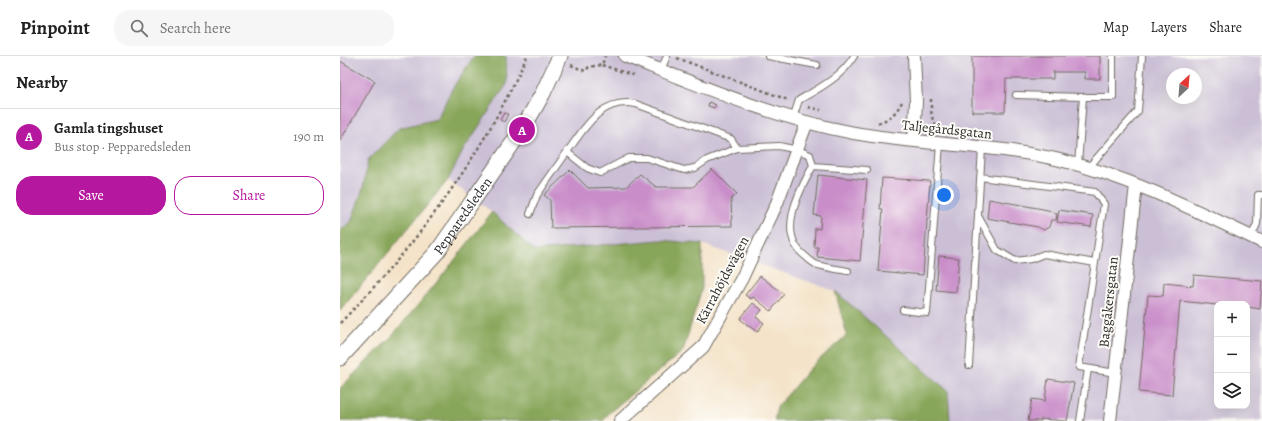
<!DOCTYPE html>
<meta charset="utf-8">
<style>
:root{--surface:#fff;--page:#f6f6f6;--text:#222;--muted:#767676;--line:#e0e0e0;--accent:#b5179e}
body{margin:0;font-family:Alegreya,serif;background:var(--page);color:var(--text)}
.controls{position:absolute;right:12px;bottom:12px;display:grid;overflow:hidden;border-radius:8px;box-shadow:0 4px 16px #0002}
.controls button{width:36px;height:36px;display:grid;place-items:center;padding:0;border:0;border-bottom:1px solid var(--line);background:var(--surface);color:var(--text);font:20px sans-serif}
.compass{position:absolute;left:826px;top:12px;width:36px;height:36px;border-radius:50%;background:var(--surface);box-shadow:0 4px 16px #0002;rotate:26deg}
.you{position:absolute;left:604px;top:139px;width:14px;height:14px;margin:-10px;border:3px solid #fff;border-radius:50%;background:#1a73e8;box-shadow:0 0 0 6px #1a73e833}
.badge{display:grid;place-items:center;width:26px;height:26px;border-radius:50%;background:var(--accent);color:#fff;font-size:13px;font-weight:700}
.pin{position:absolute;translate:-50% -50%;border:2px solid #fff;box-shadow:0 1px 4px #0006}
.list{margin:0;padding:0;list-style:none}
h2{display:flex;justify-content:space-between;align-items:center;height:52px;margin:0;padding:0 16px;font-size:17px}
h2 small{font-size:13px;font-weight:400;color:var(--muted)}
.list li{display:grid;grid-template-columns:26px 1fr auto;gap:12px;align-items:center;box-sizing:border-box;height:56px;padding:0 16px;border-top:1px solid var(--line)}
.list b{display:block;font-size:15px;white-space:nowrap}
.list p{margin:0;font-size:13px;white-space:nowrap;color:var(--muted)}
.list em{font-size:13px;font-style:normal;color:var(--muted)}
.actions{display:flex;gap:8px;padding:12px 16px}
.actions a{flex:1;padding:9px 0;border:1px solid var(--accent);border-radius:16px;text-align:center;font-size:14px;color:var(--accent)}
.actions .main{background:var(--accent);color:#fff}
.icon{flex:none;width:22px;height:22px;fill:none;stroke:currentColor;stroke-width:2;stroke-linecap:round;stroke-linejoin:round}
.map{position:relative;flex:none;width:922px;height:365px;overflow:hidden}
header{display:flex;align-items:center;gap:24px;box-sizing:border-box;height:56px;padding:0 20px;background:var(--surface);border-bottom:1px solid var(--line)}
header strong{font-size:19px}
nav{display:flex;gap:22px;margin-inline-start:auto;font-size:14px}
.search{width:280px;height:36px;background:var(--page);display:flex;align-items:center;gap:10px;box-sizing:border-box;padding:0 14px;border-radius:16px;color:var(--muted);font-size:15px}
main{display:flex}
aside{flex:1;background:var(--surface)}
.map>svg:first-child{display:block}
.industrial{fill:#cbbfd5;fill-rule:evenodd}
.forest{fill:#88a65a;stroke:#5a6842}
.building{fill:#c98dc9}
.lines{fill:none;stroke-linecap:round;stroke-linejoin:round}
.service-casing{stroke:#716b62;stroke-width:8}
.minor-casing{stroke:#716b62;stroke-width:14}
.tertiary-casing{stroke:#716b62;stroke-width:17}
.path{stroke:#716b62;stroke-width:2.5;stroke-dasharray:3 3;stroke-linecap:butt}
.service{stroke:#fff;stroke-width:6}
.minor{stroke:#fff;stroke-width:12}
.tertiary{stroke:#fff;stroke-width:15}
.labels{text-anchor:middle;stroke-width:4;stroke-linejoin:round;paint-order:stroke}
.street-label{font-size:14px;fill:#2b2b2b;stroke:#fdfcf7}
</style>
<header>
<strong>Pinpoint</strong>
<div class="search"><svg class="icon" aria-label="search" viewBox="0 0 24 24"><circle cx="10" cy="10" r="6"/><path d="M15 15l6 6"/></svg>Search here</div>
<nav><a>Map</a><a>Layers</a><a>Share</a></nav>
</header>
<main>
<aside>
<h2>Nearby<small></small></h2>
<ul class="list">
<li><span class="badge">A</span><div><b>Gamla tingshuset</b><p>Bus stop · Pepparedsleden</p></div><em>190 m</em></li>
</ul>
<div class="actions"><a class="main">Save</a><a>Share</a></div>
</aside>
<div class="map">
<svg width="922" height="365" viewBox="0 0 922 365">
<rect width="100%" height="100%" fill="#fdfcf7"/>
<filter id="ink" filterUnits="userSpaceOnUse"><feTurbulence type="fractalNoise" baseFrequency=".025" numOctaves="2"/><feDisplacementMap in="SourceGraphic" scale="8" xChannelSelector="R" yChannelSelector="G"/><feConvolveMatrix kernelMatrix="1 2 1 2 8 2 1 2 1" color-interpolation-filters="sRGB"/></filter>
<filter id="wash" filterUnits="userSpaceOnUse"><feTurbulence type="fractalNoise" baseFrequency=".012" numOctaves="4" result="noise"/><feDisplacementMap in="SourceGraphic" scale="16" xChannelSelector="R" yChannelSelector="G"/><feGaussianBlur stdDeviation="0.9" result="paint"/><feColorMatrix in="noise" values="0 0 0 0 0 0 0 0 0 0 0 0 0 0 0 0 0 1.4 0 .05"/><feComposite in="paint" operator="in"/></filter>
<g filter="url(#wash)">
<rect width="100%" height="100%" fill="#f4e3c9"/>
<path class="industrial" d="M0,0H134L112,33L97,63L59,72L28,104L23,132L11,166L0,175Z
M166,0H922V365H610L608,335L495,235L362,188L320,184L194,195L152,156L108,124L124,93L167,28ZM832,18H856V42H832ZM877,248H907V350H877Z"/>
<path class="forest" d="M134,0H166L167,28L124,93L108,124L0,255V175L11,166L23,132L28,104L59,72L97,63L112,33Z
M152,156L194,195L320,184L362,188V232L343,295L269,357L263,365H0V332L51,281L102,220Z
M495,235L608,335L610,365H434L437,351L471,311L507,279Z"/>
<g id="blocks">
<path class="building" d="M632,0H760V23H745V16H713V23H666L665,56H632Z
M0,5L35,25L0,85Z
M369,46L376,49L374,52L368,50Z
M164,57L168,58L164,66L160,64Z
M372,113L397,138L391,143L392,170L211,172L210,144L204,139L230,114L248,132L286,131L300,118L316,131H353Z
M478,119L527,124L520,205L477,201L478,191H474L475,172L480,173L481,160L474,159Z
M542,122L590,125L583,219L538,215L543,153H540Z
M649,143L708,154L717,158L716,164H711L709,171L704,174L698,171L647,162Z
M719,154L753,159L751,171L717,166Z
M599,200L619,202L616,236L596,234Z
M854,219L922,225L920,253L907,251V248L877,249L840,245L832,339L799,336L808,239L823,240L824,227L853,230Z
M420,220L444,238L431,255L413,241L411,243L405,239Z
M413,247L422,254L416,261L424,267L417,276L400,263Z
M708,323L734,327L727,365L701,363V365H688L692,343L705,345Z"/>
</g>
</g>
<g filter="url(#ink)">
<use href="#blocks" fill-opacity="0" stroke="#716b62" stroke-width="1"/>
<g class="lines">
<g class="service-casing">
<path id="service" d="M428,0L477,9
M321,14L327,0
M676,39L743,41L738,109
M743,41H773V0
M453,62L459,44C478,33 503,20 514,0
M227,96C245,72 261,41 296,48L391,83L397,92
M473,110L527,114
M748,112L798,55L802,0
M640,121L755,136L764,148L739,311L776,317
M190,158L197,139L227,96L247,112L260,117L289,102H307L344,114L355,112L367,104L397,92L439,90L458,94L470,99L473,110C459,135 436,178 465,200C469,203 473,208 478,209C487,212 498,213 508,215
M638,160L657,194L675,205L691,203L704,198L755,207
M911,181L917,168L918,139H922
M563,254L587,257L600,88
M629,309L642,92
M740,365L748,313"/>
</g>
<g class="minor-casing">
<path id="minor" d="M285,0C361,30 434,62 514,77C582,89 653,88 720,104C790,121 857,155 922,186
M574,85L576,46L574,0
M280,365L363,291L402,222L437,147L467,66
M770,365L796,129"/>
</g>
<g class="tertiary-casing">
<g id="tertiary">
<path id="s1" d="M0,302L97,196L182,74L203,37L220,0"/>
</g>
</g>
<path class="path" d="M337,2L448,44
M231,9L245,15L249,11L262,9L265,0
M262,9L295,20
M591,43C591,55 590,66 601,74
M468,51L481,54
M538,67C550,63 556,57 562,46
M0,267C77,189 142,100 187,0"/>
<use href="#service" class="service"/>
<use href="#minor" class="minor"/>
<use href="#tertiary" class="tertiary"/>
</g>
</g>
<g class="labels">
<g class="street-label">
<text transform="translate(607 73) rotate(6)" y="5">Taljegårdsgatan</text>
<text dy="5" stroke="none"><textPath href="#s1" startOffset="188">Pepparedsleden</textPath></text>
<text transform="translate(382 224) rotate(-62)" y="5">Kärrahöjdsvägen</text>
<text transform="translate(768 246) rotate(-84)" y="5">Baggåkersgatan</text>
</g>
</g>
</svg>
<div class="controls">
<button>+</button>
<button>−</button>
<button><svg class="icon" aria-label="layers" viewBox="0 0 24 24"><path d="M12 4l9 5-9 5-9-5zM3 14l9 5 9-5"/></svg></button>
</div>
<svg class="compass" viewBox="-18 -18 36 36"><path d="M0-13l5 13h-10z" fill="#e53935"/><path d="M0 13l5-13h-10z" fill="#767676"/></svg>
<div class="you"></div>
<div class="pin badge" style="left:182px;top:74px">A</div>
</div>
</main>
